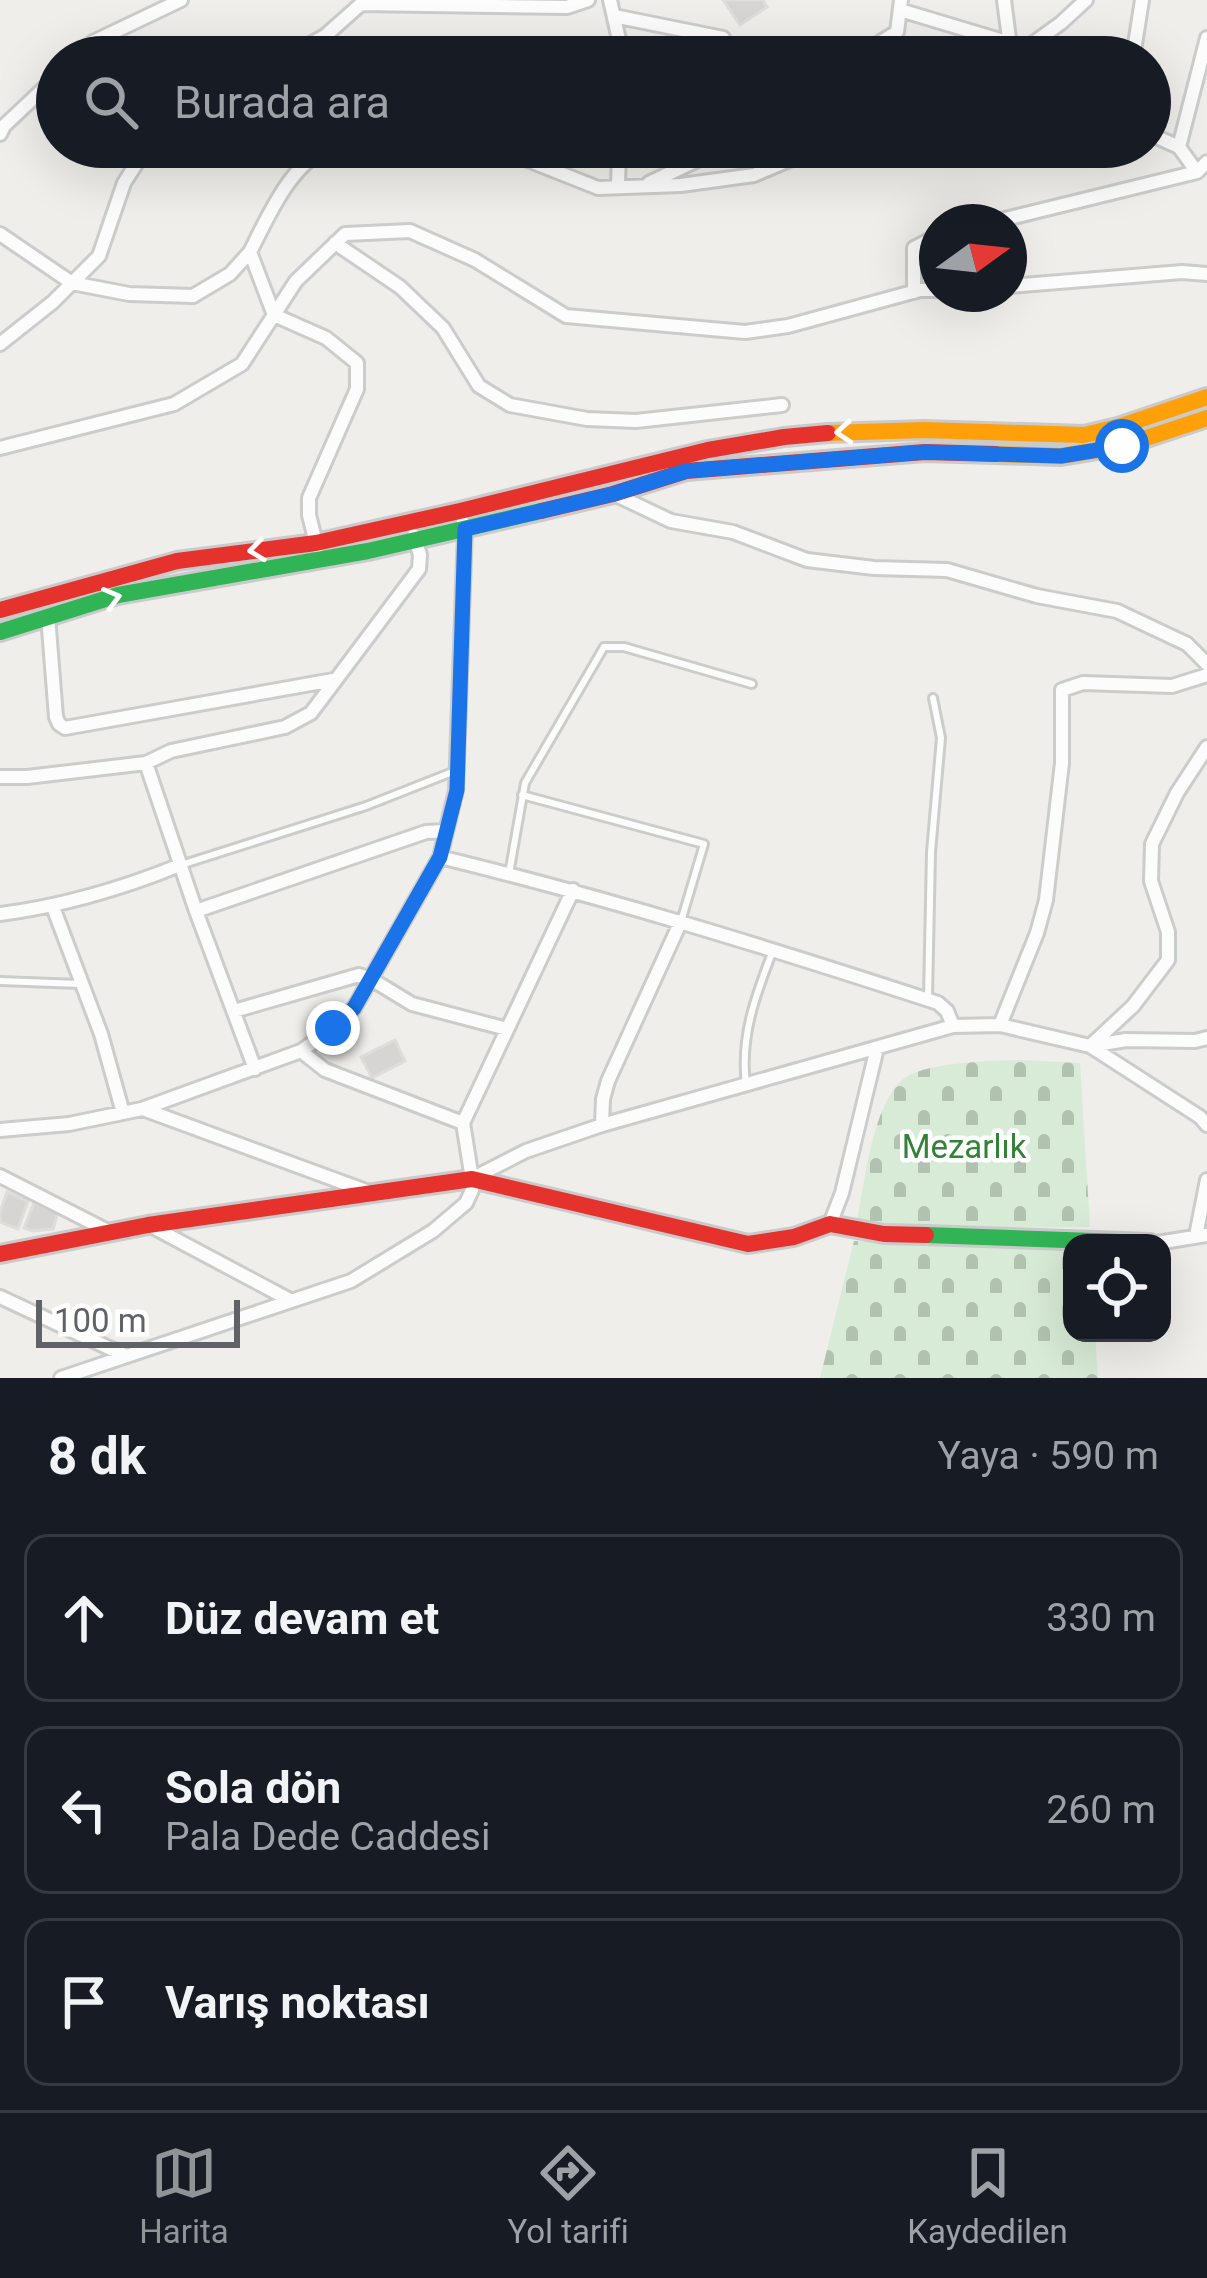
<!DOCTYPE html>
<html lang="tr">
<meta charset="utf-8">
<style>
:root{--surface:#171b24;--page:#20242c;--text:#f1f3f6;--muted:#9ea1a6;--line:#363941;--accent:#919496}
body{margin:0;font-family:Roboto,sans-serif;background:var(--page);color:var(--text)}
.controls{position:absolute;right:36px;bottom:36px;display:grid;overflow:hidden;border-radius:24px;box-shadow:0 12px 48px #0002}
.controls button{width:108px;height:108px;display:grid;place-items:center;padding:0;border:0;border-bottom:3px solid var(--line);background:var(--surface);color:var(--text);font:60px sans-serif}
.compass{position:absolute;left:919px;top:204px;width:108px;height:108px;border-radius:50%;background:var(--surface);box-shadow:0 12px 48px #0002;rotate:75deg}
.scale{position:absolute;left:36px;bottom:30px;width:204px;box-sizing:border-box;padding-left:12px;border:6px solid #5f6368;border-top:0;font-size:33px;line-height:42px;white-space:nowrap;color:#5f6368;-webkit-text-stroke:9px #fff;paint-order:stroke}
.stop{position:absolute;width:36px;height:36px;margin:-27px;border:9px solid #1a73e8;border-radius:50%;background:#fff}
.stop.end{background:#1a73e8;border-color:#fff;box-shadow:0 3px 12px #0008}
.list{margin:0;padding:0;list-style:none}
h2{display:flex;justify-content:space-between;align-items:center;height:156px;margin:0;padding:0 48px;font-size:51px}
h2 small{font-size:39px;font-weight:400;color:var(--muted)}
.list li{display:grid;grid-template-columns:78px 1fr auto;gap:36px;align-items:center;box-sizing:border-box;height:168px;margin:0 24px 24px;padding:0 24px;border:3px solid var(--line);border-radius:24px}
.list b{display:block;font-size:45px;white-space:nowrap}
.list p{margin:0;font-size:39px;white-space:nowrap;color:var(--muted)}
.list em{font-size:39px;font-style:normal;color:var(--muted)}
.icon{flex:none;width:66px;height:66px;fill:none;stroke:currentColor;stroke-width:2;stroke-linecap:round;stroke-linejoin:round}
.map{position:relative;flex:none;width:1207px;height:1378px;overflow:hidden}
.search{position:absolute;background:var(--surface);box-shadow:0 12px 48px #0002;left:36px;right:36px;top:36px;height:132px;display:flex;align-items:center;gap:30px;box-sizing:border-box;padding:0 42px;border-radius:66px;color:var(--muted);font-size:45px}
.sheet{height:732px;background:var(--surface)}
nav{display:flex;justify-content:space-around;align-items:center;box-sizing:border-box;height:168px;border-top:3px solid var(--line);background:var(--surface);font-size:33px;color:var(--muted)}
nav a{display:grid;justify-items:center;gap:6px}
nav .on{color:var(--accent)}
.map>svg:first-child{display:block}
.cemetery{fill:url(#cemetery-stones)}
.building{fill:#d6d5d3;stroke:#deddd9;stroke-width:3}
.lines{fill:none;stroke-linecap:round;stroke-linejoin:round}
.lane-casing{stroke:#cbcccc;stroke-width:12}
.street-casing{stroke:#cbcccc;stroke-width:18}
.fast-casing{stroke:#cacacb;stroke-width:22}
.slow-casing{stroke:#cacacb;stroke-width:22}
.jam-casing{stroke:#cacacb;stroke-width:22}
.lane{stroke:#fdfcfc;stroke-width:6}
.street{stroke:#fdfcfc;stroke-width:12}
.fast{stroke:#30b455;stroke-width:16}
.slow{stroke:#ff9f0a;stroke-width:16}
.jam{stroke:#e5322d;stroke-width:16}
.oneway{stroke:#fff}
.route{stroke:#1a73e8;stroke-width:15}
.labels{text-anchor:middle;stroke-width:9;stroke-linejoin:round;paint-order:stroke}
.park-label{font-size:33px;fill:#348238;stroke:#fff}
</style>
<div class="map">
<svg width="1207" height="1378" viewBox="0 0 1207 1378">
<defs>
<pattern id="cemetery-stones" width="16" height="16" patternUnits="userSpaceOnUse" patternTransform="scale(3)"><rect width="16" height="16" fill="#d8ebd6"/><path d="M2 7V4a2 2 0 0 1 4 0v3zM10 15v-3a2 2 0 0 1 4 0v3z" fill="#b2c2b1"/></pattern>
</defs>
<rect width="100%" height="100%" fill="#efeeea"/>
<path class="cemetery" d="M1020,1060L1080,1063L1090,1227L937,1229L857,1221C865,1182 872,1107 902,1080C922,1062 993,1061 1020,1060Z
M854,1241L1072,1251V1333H1095L1098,1378H820Z"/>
<path class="building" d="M723,0H763L767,7L740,25Z
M395,1040L405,1061L372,1078L361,1057Z
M7,1192L28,1201L18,1229L0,1222V1212Z
M34,1203L58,1212L53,1229L33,1231L24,1228Z"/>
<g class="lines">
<g class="lane-casing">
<path id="lane" d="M522,795L704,844L682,918
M184,864L366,806L455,771
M509,874L525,783L604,647H624L752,684
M0,981L80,984
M928,997L931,852L941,738L933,698
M746,1085C740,1037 755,997 772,953"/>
</g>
<g class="street-casing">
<path id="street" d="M610,0L620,44V57
M1004,0L1010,46
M900,10L1010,43
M614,16L723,38L733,57
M77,57L93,42L181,0
M287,57L325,36L361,4L567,7L588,0
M856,57L897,32L901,0
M1014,57L1061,23L1086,0
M1133,57L1142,0
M0,134L4,126L57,76
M1150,134L1179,147L1197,172
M495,147L598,188L681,185L754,175L820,147
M1179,147L1207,38
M649,183L725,147
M618,187L619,147
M993,222L1197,172L1207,162
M0,234L72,283L129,294L193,296L230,274L250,252
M335,243L400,287L443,328L479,386L510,405L587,419L636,421L782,405
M1009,286L1182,272L1207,274
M914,292V248L937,236
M0,344L53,302L99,256L124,183L147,147
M0,448L174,404L242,364L296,281L345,234L410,231L475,260L566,316L745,332L788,326L920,290H937
M614,494L671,521L733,532L807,560L874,568L947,570L1037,596L1117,611L1187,644L1207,664
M317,547L309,515V498L357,389V363L326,338L274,315L250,252C268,217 292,159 333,147
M48,616L56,717L59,724L65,728L333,680
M1207,747L1177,793L1152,844L1151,881L1168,932V960L1133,1006L1090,1046L1200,1117L1207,1125
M146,763L196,911L255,1069
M0,777H27L146,763L171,751L285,727L311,713L419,569L420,555L414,535
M440,857C608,898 773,949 938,1003L947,1011L953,1026
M53,907L101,1034L123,1113
M196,911L426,832L445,831
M0,914C63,906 121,889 180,865
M234,1011L359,975L371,979L412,1004L507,1029
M1000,1025L1037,933L1046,900L1062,763V690L1083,683L1172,686L1207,675
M301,1051L325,1070L463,1123
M143,1109L366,1191
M602,1125L603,1099L608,1081L681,921
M0,1130L69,1124L142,1109L301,1051L333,1028L354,1008L440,857L456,790L465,529L463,522
M0,1176L108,1231
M473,1178L526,1151L602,1125L953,1026L1000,1025L1090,1046L1126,1040L1195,1041L1207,1038
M830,1224L842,1193L877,1048
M149,1225L290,1300
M1196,1236L1207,1180
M1157,1243L1207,1235
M0,1297L124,1355
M61,1378L351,1281L433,1231L466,1203L472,1190V1179L463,1123L573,890"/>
</g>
<g class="fast-casing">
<path id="fast" d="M0,632L118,595L368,551L541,511
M926,1235L1150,1243"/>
</g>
<g class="slow-casing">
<path id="slow" d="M828,433L924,430L1084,435L1118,427L1207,397
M996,454L1061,456L1122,446L1207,418"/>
</g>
<g class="jam-casing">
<path id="jam" d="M541,511L613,494L686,471L925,452L996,454
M0,610L177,561L316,543L460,511L708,450L784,437L828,433
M0,1254L148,1225L472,1179L748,1244L794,1237L830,1224L884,1234L926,1235"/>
</g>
<use href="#lane" class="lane"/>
<use href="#street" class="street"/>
<use href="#fast" class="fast"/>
<use href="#slow" class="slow"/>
<use href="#jam" class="jam"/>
</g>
<defs><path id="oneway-chevron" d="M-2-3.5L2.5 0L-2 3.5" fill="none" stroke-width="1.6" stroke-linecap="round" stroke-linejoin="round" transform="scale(3)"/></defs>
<g class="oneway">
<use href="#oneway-chevron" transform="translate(844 432) rotate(176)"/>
<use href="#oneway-chevron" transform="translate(257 550) rotate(173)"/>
<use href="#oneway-chevron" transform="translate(112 598) rotate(-15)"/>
</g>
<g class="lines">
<path class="route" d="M333,1028L354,1008L440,857L457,790L465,529L613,494L686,471L925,452L1061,456L1122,446"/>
</g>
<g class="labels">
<g class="park-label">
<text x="964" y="1158">Mezarlık</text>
</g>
</g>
</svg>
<div class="controls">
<button><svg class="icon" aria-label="locate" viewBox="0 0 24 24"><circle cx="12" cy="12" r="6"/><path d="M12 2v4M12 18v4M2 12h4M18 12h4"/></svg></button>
</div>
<svg class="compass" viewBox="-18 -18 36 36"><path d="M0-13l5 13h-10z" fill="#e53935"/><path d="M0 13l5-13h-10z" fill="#9ea1a6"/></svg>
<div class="scale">100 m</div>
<div class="stop" style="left:1122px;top:446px"></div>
<div class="stop end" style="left:333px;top:1028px"></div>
<div class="search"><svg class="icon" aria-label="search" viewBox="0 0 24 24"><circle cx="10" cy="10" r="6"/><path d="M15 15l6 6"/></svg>Burada ara</div>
</div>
<section class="sheet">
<h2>8 dk<small>Yaya · 590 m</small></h2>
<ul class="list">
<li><svg class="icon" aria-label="ahead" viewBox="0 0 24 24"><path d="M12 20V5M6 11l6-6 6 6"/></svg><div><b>Düz devam et</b></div><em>330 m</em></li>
<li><svg class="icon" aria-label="left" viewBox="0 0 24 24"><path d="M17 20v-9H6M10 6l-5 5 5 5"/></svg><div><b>Sola dön</b><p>Pala Dede Caddesi</p></div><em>260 m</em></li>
<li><svg class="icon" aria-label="arrive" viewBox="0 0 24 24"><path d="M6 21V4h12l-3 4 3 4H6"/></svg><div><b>Varış noktası</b></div></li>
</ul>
</section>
<nav>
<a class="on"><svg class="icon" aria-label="map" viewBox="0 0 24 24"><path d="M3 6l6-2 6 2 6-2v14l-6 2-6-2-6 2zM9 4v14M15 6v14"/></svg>Harita</a>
<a><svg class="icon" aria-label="directions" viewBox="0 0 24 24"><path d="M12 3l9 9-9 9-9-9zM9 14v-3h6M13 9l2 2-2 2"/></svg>Yol tarifi</a>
<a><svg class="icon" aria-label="saved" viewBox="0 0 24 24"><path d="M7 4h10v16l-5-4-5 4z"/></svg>Kaydedilen</a>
</nav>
